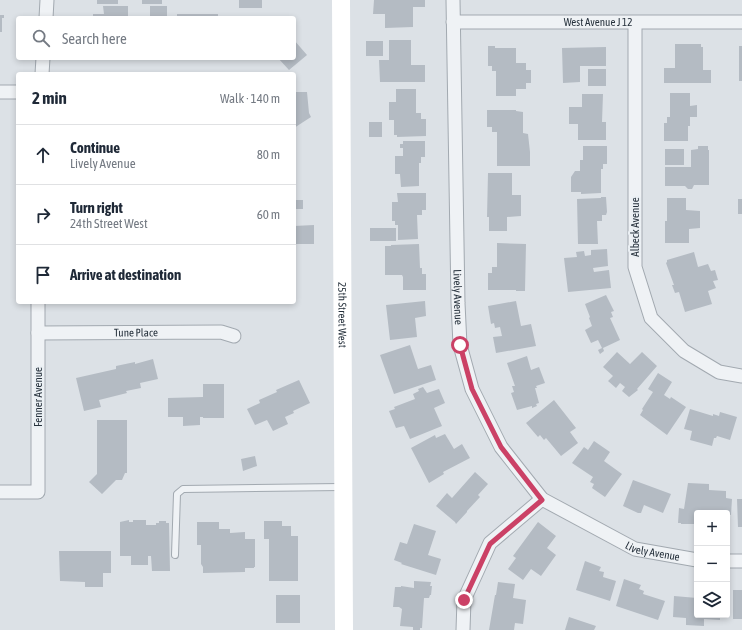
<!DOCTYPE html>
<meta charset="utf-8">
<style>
:root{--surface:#fff;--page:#f6f6f7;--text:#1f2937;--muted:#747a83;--line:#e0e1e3}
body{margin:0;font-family:"Asap Condensed",sans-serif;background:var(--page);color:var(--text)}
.controls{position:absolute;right:12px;bottom:12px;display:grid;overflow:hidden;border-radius:4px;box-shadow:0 2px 6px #0003}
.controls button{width:36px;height:36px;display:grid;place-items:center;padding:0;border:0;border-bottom:1px solid var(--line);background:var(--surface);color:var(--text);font:20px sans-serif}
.stop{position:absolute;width:12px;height:12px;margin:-9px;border:3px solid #cb4166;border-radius:50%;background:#fff}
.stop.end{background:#cb4166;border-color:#fff;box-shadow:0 1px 4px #0008}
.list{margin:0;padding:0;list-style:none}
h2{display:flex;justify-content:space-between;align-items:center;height:52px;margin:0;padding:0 16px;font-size:17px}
h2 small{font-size:13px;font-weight:400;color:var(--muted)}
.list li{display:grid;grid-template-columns:26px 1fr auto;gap:12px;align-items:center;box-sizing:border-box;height:60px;padding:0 16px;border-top:1px solid var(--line)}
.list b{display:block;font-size:15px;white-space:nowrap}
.list p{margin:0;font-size:13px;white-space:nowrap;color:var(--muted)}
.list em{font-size:13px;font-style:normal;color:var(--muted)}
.icon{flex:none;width:22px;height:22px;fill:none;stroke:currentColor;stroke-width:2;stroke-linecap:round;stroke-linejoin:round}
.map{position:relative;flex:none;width:742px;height:630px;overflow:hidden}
.search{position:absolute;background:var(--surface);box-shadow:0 2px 6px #0003;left:16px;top:16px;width:280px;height:44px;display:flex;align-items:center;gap:10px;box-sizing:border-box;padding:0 14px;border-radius:4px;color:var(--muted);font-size:15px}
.panel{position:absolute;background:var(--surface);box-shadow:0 2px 6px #0003;left:16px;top:72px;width:280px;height:232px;border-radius:4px}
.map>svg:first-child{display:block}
.building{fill:#b4bbc3}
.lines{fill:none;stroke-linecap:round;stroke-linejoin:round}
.lane-casing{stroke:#a2a9b0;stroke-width:8}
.street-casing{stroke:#a2a9b0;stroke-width:15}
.lane{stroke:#eff2f5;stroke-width:6}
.street{stroke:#eff2f5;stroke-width:13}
.secondary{stroke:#fff;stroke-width:18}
.route{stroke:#cb4166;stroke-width:5}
.labels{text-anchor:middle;stroke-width:4;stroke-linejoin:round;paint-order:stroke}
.street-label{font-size:11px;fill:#26313c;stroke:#ebf0f4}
</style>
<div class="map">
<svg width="742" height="630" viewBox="0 0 742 630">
<rect width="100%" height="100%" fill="#dce1e6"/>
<path class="building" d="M97,0H118V4H97Z
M142,0H162V4H142Z
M239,0H262V8H239Z
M374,0H425V7H413V27L385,28V14H373Z
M103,6H128V18H93V14H104Z
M150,6H167V18H150Z
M177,14H218V18H177Z
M0,15H4V18H2V32H0Z
M294,40L307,55L289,70L278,58H294Z
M389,40H411V65H425V82H380L379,60H389Z
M366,41H383V56H366Z
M675,44H701V47H703V70H711V83H664V68H675Z
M488,46H495V48H516V63H526V70H531V83H526V89H516V96H496V71H492V66H488Z
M739,46H742V81H739Z
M606,47V66H580V82L563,83L562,48Z
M588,69H606V86H588Z
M396,89H416V113H421V119H426V136L397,137V135H394V120H389V102H396Z
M294,92H307L309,113L311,117L294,128L296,134L294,136Z
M670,93H690V106L697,105V117H690V126H688V141H664V123H667V117H670Z
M582,94H603L602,122H606V140H578V124H569V107H582Z
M487,110H516V111L523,112V133L528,134L530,152V166H497V132H492V127H487Z
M369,122H382V137H369Z
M403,141H425V157H421V163H419V186L401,187L400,174H395V156H403V148H400V144H403Z
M583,146H607V164H603V169H601V193L581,194V192H571V177L575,171H580V160H583Z
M698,146H708V150H709V185H694L692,189H688L685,186H665V167H691V150L698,149Z
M665,149H684V165H665Z
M488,173H512V195H521V216L507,217V231H489V217H487Z
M397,193H426V210H422V215H417L418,239L398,240V225H395V221H392V202H398Z
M601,197H606L607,212L606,215H602V221H597L598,244H578L577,199L601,198Z
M667,198H686V210L700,211V228L689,229V243H665V221H667Z
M738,199H742V214H738Z
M294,200H303V209H294Z
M314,225V244H294V226Z
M370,228H396V241H370Z
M497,243L526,244L525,291H516V290H488V273H492V267H497Z
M419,244L420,268H422V274H426V290H403V277L402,275H385V246H391V245Z
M607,249L608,266L593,268L594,272L609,270L611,288L568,292L564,258L577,257L576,252L584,251L585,256L591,255V250Z
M694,252L698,267L708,264L711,271L715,270L718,280L713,281L716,288L708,291L712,304L685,312L679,292L675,293L672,285H674L666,263L667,262V260Z
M606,295L614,311L611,312L613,317L610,318L620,340L603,348L604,351L600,354L598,350L602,348L598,340L591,343L585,330L592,326L589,318L590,317L585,304Z
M425,301L426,316L415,318L417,337L390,340L386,305Z
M516,301L521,326L531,324L536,346L496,353L493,337L502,336L500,327L495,328L494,323L491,324L488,306Z
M127,302H154V304H127Z
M410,345L418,369L431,365L436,380L394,394L380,355Z
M617,352L630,364L642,352L657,366L637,389L638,390L629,397L622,391L625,387L620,383L616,388L608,381L613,376L603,367Z
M527,356L531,370L539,367L545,383L536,386L537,388H535L539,403L536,404L537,406L532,408V406L517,410L511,393L514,392L512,386H515L507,363Z
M153,359L158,379L140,383L141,388L126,391L127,393L99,400L101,407L84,411L76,378L116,369V366L135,362V364Z
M658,373L672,382L664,395L670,399L671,397L686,407L667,435L640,415L643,410L642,409L653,392L648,389Z
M299,380L310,403L293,411L294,413L285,417L288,424L273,431L267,420L255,425L247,409L260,403L259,400L277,392L276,390Z
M203,384H224V418H203V417H200V425L183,426V417H168V398L203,397Z
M423,387L427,393L439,389L445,403L434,408L442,426L410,439L404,426L396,428L389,411L395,409L394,407L415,399L413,394L419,391L418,389Z
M554,400L576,428L570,432L578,443L561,456L546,438L544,440L540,435L538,437L526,423Z
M690,409L713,416V414L719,416L720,412L737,417L730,440L717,436L716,438H714L712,446L690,440L692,431L684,429Z
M97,420H127V473H125L122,480H116L102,494L89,482L97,474Z
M445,434L454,449L462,444L470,458L443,472L444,474L429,483L411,448L435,435L436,438Z
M594,441L610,452L604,461L622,474L605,497L592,488L594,484L590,482L593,477L572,463L584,447L588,450Z
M255,456L257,466L243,471L241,459Z
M475,472L488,484L478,495L480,497L467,511V512L456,524L455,522L436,506L447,493L452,498Z
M633,480L671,494L663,513L644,505L641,513H638L623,506Z
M688,483L709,484V490L726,491V498L732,499L731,515L727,514V513L695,512L694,524H681V523H678L679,508L684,509Z
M737,499H742V527H738Z
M129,520V522H133V520H146V525H156V523H159V521H166V523H169L170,571H152L151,556H148V565H131V556H120V522Z
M264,521H282V526H291V536H298V581H269V539H264Z
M197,522H219V529H230V533L245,532V539H255V567H254V568H245V572L203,573V567L201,564V545H197Z
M538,522L556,536L547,548L556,555L541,576L531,569L523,580L508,569L516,558L513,556Z
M414,524L436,531L428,555L441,559L436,575L401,564L402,563L394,560L400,542L407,544Z
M59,551H111V573H103V587H85V582L60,581Z
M585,561L601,567L599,571L604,572L603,577L616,581L610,601L576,590Z
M624,579L641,585L639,589L644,591L643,594L665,601L658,620L616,606Z
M414,581L431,582L430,586H432L431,595H430L429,598H424L422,628H420V630H413V627L400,626L402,609L399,607H393L395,587H401V586L414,588Z
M498,582L515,584L513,598L526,600L523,624L515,623L514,630H489L495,595H496Z
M733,590H742V619H733Z
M276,595H300V623H276Z
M674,596L697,598V615H720V620L704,619V626L686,625V618L673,617Z
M569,617L596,626L594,630H565Z"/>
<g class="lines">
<g class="lane-casing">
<path id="lane" d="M175,555L177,494L183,489L342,487"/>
</g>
<g class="street-casing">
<g id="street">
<path id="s1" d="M453,0L458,303L460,345L472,389L501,447L542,499L635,549L697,560"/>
<path d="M46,18L47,0"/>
<path id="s2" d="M453,22H742"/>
<path d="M635,23V267L651,318L684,351L719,372L742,376"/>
<path d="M42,74L43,58"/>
<path d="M0,92H18"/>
<path id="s3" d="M38,333L221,332L234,336"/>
<path d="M0,492H38V302"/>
<path d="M727,561H742"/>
<path d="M463,630L464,600L490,543L542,499"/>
</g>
</g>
<use href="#lane" class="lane"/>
<use href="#street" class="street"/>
<path class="secondary" id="s4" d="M341,0L344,630"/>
</g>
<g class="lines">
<path class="route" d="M460,345L472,389L501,447L542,500L490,544L464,600"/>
</g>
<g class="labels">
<g class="street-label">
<text dy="4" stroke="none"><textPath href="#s2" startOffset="145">West Avenue J 12</textPath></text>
<text transform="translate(635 227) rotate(-90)" y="4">Albeck Avenue</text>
<text dy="4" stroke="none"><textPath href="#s1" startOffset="297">Lively Avenue</textPath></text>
<text dy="4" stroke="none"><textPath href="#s4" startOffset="315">25th Street West</textPath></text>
<text dy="4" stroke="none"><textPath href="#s3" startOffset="98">Tune Place</textPath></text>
<text transform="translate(38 397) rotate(-90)" y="4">Fenner Avenue</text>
<text dy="4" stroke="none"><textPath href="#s1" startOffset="645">Lively Avenue</textPath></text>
</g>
</g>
</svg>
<div class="controls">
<button>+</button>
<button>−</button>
<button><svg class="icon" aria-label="layers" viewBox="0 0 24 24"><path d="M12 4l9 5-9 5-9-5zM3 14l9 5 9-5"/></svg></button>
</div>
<div class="stop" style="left:460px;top:345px"></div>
<div class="stop end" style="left:464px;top:600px"></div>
<div class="search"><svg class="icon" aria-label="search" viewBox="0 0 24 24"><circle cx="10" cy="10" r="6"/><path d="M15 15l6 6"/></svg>Search here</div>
<section class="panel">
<h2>2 min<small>Walk · 140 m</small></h2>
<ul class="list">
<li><svg class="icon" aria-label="ahead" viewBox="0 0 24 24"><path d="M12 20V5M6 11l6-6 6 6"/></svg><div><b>Continue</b><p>Lively Avenue</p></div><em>80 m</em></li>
<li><svg class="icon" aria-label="right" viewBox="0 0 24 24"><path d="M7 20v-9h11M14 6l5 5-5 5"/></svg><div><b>Turn right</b><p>24th Street West</p></div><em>60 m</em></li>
<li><svg class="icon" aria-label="arrive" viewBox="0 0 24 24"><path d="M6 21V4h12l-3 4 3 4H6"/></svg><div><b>Arrive at destination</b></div></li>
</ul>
</section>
</div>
